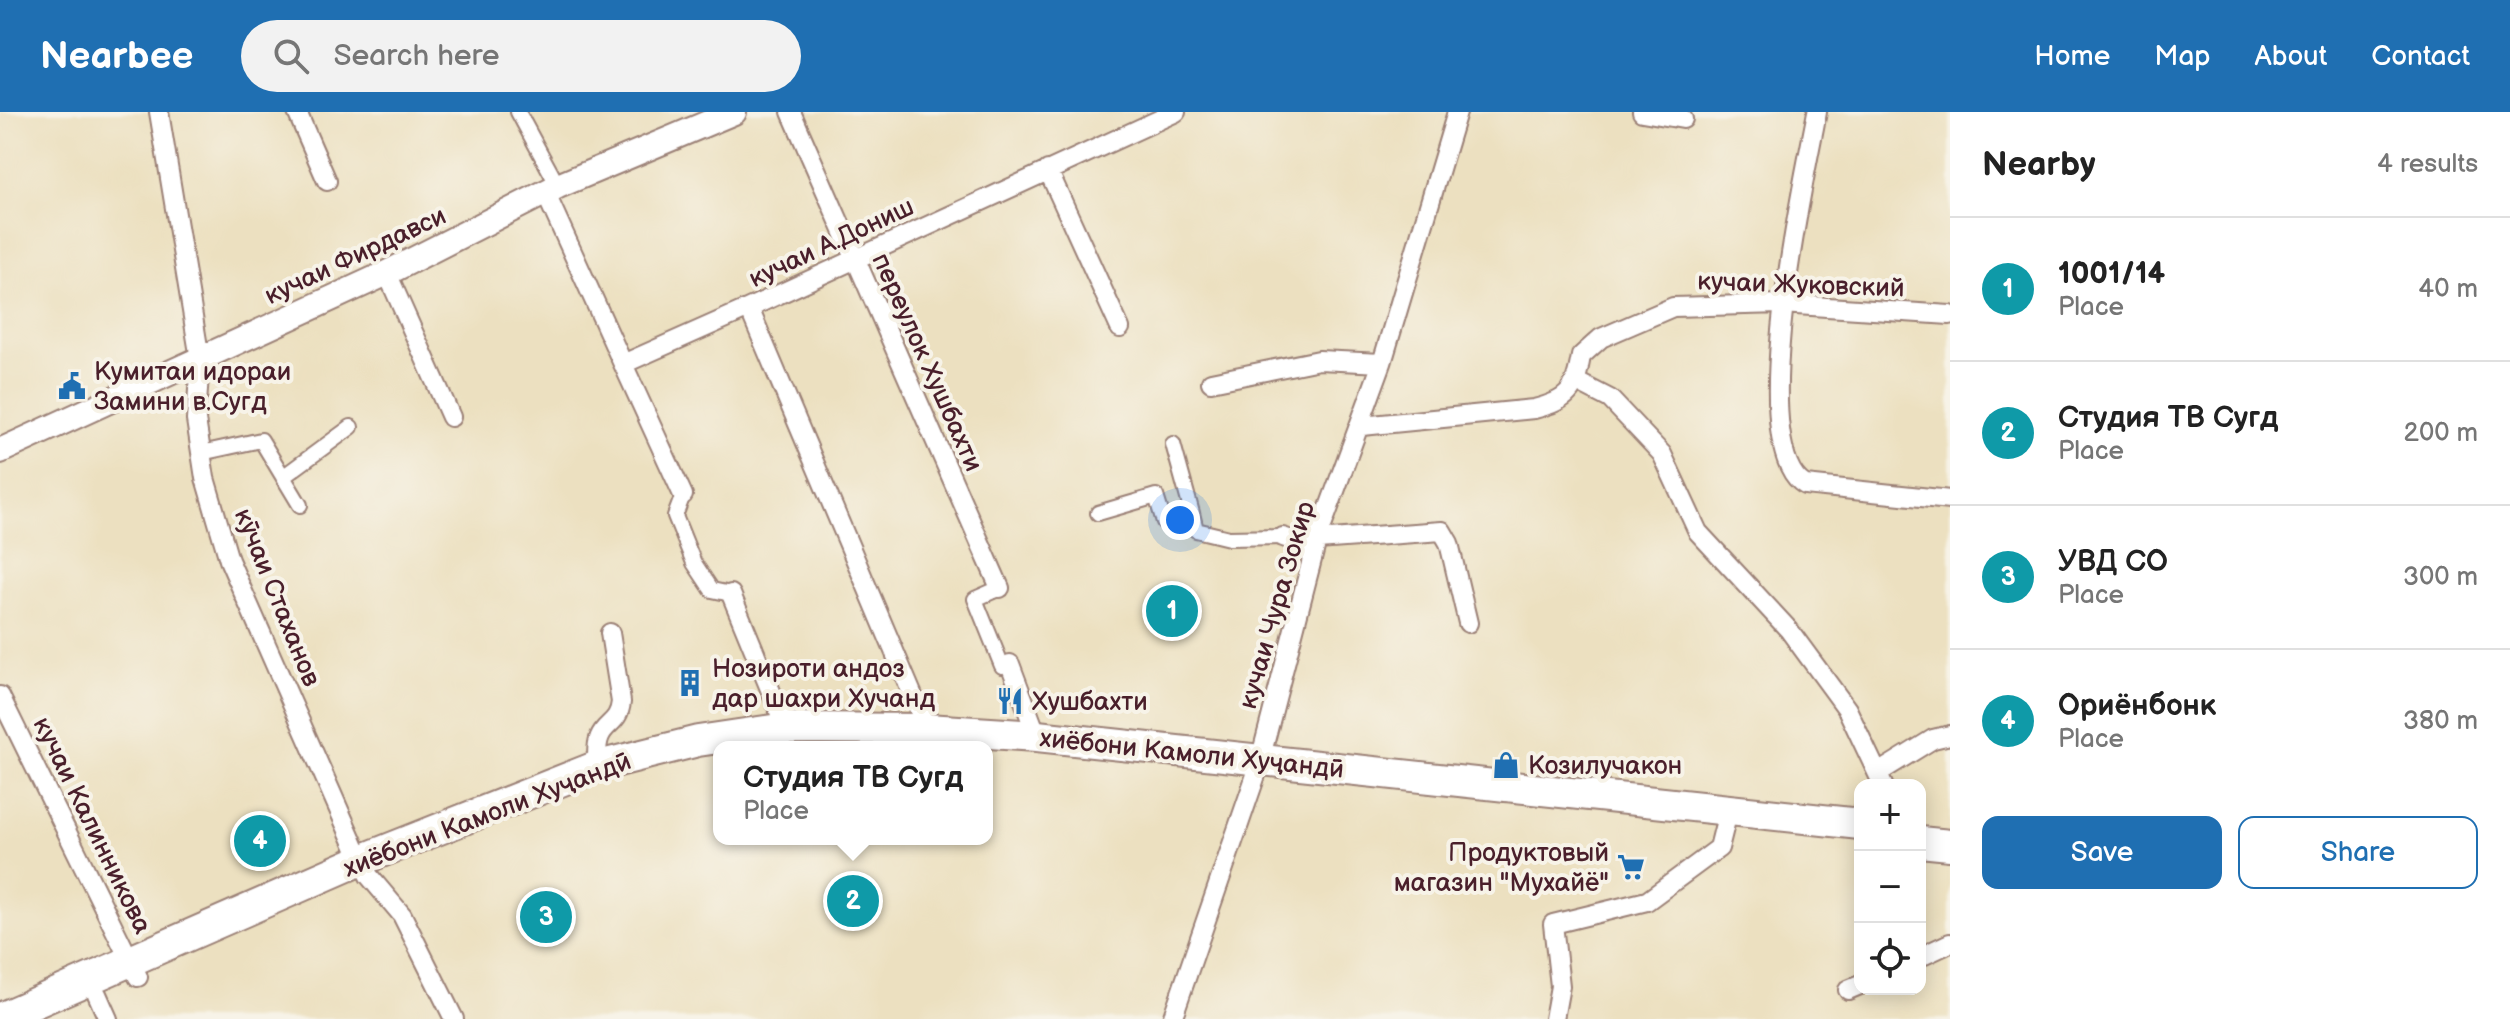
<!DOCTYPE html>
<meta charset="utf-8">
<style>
:root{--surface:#fff;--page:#f2f2f2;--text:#222;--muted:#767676;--line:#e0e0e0;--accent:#1f6fb2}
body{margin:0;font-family:"Balsamiq Sans",sans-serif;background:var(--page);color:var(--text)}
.controls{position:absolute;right:24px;bottom:24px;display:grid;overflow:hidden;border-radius:16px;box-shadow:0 4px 20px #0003}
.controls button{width:72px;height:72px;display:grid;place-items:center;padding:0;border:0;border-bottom:2px solid var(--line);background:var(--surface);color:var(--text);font:40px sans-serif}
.you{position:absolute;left:1180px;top:408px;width:28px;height:28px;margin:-20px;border:6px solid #fff;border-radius:50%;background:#1a73e8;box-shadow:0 0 0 12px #1a73e833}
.badge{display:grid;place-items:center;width:52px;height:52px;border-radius:50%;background:var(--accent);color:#fff;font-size:26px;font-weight:700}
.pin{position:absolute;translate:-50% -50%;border:4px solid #fff;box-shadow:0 2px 8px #0006}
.popup{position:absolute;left:713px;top:629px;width:280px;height:104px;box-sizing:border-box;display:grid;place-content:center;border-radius:16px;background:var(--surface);filter:drop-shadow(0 2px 6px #0005);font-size:26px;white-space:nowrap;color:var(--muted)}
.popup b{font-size:30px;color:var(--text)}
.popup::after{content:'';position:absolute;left:50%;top:100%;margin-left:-16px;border:16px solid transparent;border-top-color:var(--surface)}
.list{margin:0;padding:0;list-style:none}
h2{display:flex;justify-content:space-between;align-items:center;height:104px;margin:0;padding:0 32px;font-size:34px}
h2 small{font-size:26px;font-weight:400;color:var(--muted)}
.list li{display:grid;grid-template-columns:52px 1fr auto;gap:24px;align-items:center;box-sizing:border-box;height:144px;padding:0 32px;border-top:2px solid var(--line)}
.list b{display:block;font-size:30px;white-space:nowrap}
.list p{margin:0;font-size:26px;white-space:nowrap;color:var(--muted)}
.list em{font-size:26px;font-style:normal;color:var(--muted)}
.actions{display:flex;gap:16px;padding:24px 32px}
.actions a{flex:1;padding:18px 0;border:2px solid var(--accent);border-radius:16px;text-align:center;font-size:28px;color:var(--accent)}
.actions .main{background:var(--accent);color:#fff}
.icon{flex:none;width:44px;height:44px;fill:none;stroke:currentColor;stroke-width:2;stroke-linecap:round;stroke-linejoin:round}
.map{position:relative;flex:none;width:1950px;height:907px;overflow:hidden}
header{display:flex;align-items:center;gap:48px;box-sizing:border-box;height:112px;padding:0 40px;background:var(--accent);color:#fff}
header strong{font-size:38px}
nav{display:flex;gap:44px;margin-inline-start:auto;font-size:28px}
.search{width:560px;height:72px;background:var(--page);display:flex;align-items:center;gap:20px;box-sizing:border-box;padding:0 28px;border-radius:44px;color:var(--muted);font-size:30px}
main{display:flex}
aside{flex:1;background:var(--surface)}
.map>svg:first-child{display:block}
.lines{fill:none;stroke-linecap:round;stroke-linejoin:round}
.pedestrian-casing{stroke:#9b8076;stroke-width:18}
.minor-casing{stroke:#9b8076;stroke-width:22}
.tertiary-casing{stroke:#9b8076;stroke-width:28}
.primary-casing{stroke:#9b8076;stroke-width:34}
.pedestrian{stroke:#fff;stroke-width:14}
.minor{stroke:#fff;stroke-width:18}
.tertiary{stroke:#fff;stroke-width:24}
.primary{stroke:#fff;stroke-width:30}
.labels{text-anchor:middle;stroke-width:8;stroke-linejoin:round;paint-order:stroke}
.street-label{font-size:26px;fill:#4a1f2b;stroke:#f7f3e8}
.poi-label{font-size:26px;fill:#4a1f2b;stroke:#f7f3e8;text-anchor:start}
</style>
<header>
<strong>Nearbee</strong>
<div class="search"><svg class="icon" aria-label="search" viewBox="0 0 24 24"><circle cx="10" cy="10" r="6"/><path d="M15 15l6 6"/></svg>Search here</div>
<nav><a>Home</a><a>Map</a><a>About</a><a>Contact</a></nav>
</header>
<main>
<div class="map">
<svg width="1950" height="907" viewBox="0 0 1950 907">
<rect width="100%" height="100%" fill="#f7f3e8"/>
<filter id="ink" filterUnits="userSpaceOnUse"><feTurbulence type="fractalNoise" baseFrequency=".0125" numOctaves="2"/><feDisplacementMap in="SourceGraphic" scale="16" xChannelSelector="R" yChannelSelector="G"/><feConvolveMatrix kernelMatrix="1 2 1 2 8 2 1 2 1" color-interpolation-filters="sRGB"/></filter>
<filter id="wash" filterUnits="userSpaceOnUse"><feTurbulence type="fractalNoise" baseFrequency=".006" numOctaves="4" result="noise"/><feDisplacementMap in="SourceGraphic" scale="32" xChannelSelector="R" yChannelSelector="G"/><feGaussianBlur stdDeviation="1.8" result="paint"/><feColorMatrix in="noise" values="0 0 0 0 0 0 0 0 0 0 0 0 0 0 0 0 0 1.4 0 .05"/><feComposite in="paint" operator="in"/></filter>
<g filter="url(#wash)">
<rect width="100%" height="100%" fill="#ece0c0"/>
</g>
<g filter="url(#ink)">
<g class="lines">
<g class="pedestrian-casing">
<path id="pedestrian" d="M518,0L558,74
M1173,332L1192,401
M201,341L261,328L300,393
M283,365L351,315
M683,383L675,404L694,451L712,478L731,482
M1098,401L1156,384L1164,410L1192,401L1196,418L1229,426L1283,425
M1000,476L975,487L1002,554L1010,552"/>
</g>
<g class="minor-casing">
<path id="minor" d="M159,0L200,247L196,308L205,366L229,448L361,748L369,764L402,803L454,907
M297,0L327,69
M791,0L1000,476
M1642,0L1683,7
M1817,0C1805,65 1743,336 1805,373L1950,388
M1048,58L1120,216
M546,82L623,252L749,196
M387,161L451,305
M623,252L683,383
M1211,270L1319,248L1382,251
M1577,270L1610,287L1662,342L1698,420L1789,518L1847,597L1883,673
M1362,314L1534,297C1569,288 1575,280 1581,244L1601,226L1673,195L1781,192L1950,203
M1283,425L1314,436
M1317,428L1442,419L1449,431L1468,511
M731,482L786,616
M1010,552L1037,624
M0,584L138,865
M927,617L749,196L1176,0
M598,654C592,606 618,620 621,590L610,521
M1878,661L1933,627L1950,623
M1920,845L1950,831
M1848,878L1860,873
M97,882L108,907
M1172,907L1257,660L1317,428L1382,251L1457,0
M1554,907L1560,874L1553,812L1647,789L1719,736L1725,712"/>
</g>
<g class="tertiary-casing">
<path id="tertiary" d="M0,339L387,161L558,74L734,0"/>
</g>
<g class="primary-casing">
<path id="primary" d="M1920,730L1950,733
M0,906L361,748L598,654L698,629L786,616L927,617L1037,624L1860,712"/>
</g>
<use href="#pedestrian" class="pedestrian"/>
<use href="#minor" class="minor"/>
<use href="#tertiary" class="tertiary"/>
<use href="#primary" class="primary"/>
</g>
</g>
<defs>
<g id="civic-bare" transform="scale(2.16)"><path d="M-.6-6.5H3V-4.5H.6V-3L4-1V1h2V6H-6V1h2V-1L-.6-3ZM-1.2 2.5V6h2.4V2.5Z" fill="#1f6fb2" stroke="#f7f3e8" stroke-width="2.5" paint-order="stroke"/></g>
<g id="building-bare" transform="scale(2.16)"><path d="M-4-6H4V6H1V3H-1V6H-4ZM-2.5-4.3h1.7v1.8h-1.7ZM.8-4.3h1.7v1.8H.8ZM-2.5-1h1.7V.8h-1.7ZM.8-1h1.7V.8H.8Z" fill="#1f6fb2" stroke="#f7f3e8" stroke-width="2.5" paint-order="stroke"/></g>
<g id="restaurant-bare" transform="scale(2.16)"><path d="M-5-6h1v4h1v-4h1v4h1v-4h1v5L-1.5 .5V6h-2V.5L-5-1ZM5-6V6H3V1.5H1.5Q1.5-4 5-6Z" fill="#1f6fb2" stroke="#f7f3e8" stroke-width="2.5" paint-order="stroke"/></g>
<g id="shop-bare" transform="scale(2.16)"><path d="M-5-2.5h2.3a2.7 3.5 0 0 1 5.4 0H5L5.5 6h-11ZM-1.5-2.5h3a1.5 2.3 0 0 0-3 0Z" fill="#1f6fb2" stroke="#f7f3e8" stroke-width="2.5" paint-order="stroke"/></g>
<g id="supermarket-bare" transform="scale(2.16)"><path d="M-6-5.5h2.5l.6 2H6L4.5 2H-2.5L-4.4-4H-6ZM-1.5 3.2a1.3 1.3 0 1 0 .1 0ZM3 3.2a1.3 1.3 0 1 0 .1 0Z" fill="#1f6fb2" stroke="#f7f3e8" stroke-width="2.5" paint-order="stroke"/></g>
</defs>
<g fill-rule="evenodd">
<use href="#civic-bare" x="72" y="274"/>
<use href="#building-bare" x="690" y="571"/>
<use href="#restaurant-bare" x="1010" y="589"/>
<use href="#shop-bare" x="1506" y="653"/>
<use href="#supermarket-bare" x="1631" y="755"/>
</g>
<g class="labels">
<g class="street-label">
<text transform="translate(831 130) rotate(-25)" y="9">кучаи А.Дониш</text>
<text transform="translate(355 143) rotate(-25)" y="9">кучаи Фирдавси</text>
<text transform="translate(1801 172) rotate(2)" y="9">кучаи Жуковский</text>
<text transform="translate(928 250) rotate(66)" y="9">переулок Хушбахти</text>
<text transform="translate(278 485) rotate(68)" y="9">кӯчаи Стаханов</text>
<text transform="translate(1276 493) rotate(-74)" y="9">кучаи Чура Зокир</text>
<text transform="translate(1192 641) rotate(6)" y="9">хиёбони Камоли Хуҷандӣ</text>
<text transform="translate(487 702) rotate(-21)" y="9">хиёбони Камоли Хуҷандӣ</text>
<text transform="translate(93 713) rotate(64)" y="9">кучаи Калинникова</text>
</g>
<g class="poi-label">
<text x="94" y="268">Кумитаи идораи<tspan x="94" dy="30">Замини в.Сугд</tspan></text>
<text x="712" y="565">Нозироти андоз<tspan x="712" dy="30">дар шахри Хучанд</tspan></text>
<text x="1032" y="598">Хушбахти</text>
<text x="1528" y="662">Козилучакон</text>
<text x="1609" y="749" text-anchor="end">Продуктовый<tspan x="1609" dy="30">магазин "Мухайё"</tspan></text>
</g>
</g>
</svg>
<div class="controls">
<button>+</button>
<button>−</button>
<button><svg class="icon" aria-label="locate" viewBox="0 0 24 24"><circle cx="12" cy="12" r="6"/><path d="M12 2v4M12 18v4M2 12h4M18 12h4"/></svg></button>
</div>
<div class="you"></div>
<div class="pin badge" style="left:1172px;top:499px;background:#0f9aa8">1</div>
<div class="pin badge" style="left:853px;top:789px;background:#0f9aa8">2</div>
<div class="popup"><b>Студия ТВ Сугд</b>Place</div>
<div class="pin badge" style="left:546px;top:805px;background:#0f9aa8">3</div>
<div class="pin badge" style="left:260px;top:729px;background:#0f9aa8">4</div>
</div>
<aside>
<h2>Nearby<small>4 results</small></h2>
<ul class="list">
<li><span class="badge" style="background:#0f9aa8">1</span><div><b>1001/14</b><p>Place</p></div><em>40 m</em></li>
<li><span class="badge" style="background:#0f9aa8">2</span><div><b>Студия ТВ Сугд</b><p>Place</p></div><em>200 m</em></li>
<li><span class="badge" style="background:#0f9aa8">3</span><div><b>УВД СО</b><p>Place</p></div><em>300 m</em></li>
<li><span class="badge" style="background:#0f9aa8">4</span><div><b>Ориёнбонк</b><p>Place</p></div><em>380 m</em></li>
</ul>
<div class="actions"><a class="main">Save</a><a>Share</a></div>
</aside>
</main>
